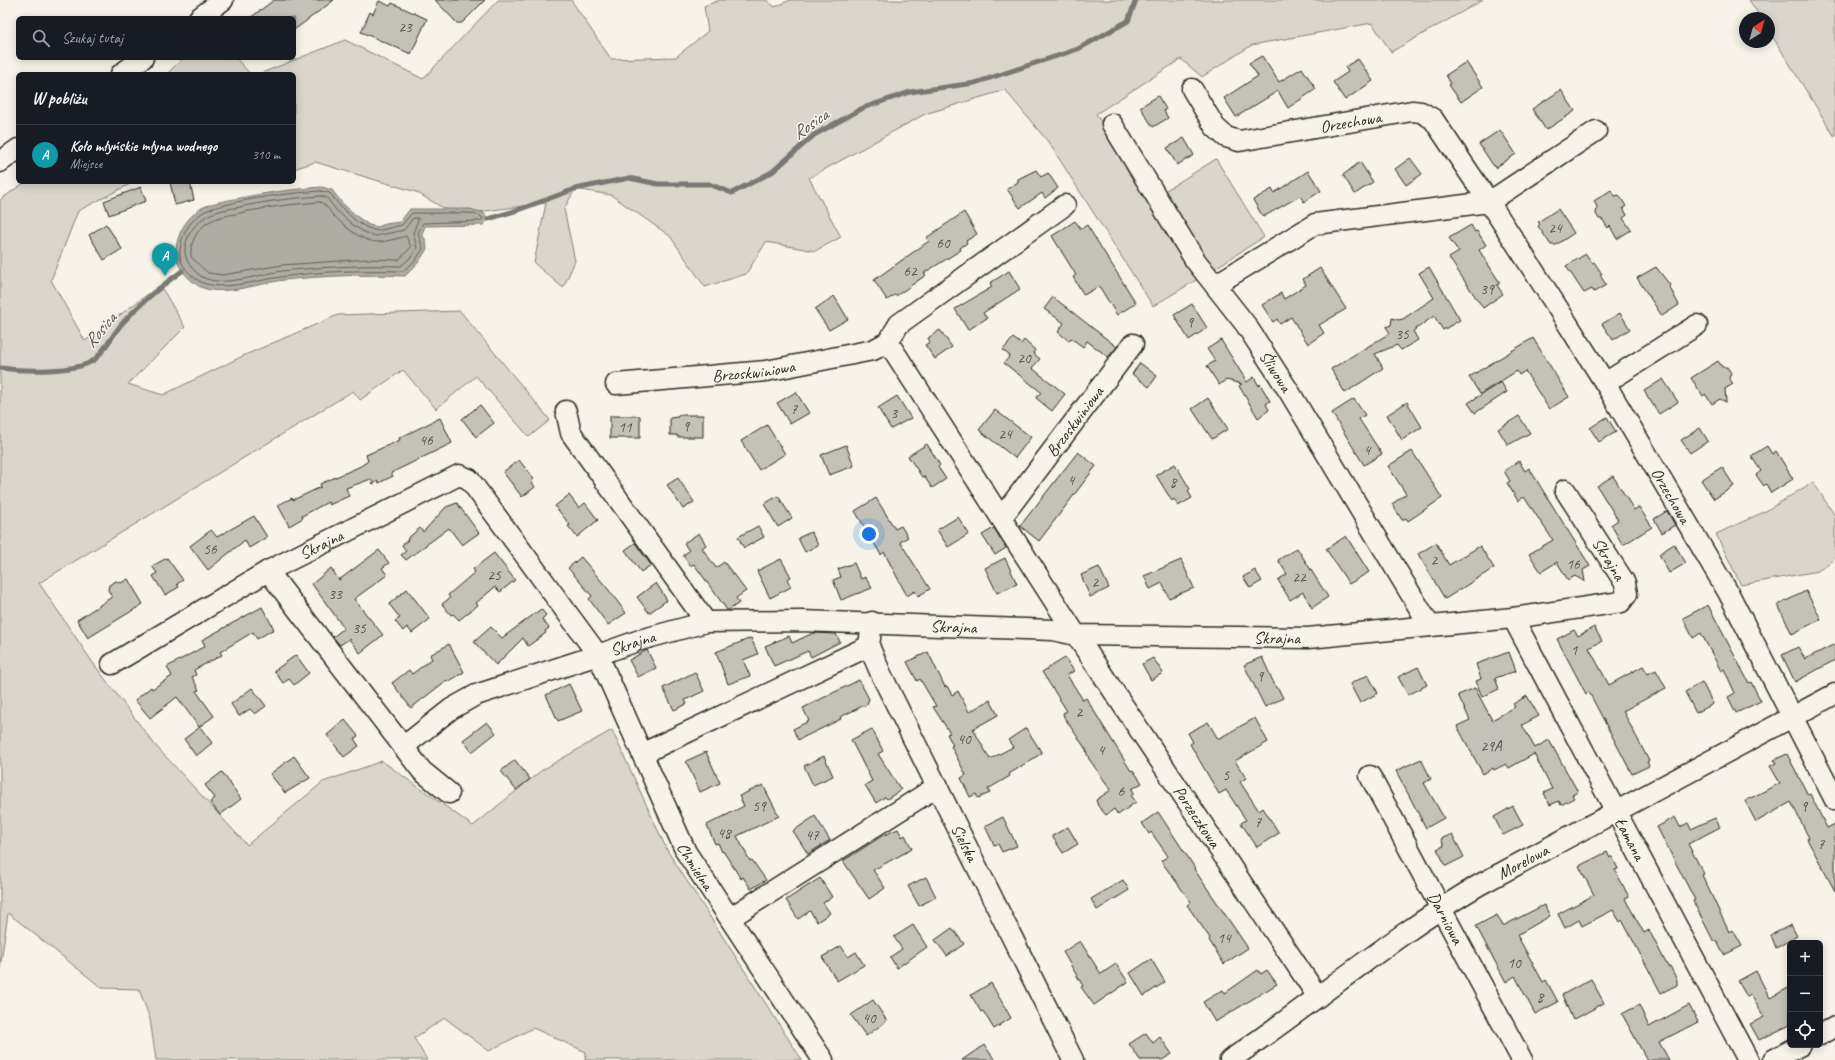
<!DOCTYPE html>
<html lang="pl">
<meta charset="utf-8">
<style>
:root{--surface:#171b24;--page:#20242c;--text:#f1f3f6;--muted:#9ea1a6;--line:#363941;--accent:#1f6fb2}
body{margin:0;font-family:Caveat,sans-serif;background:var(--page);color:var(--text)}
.controls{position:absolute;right:12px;bottom:12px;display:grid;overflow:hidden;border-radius:6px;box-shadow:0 2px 10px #0003}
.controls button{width:36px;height:36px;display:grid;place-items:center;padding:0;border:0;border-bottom:1px solid var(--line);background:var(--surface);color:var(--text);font:20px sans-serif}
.compass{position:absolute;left:1739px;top:12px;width:36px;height:36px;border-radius:50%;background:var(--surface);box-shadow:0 2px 10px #0003;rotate:37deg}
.you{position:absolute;left:869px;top:534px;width:14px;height:14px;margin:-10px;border:3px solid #fff;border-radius:50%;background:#1a73e8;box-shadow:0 0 0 6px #1a73e833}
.badge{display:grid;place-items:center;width:26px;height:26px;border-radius:50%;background:var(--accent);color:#fff;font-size:13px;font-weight:700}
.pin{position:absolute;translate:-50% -33px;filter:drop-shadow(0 1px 2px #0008)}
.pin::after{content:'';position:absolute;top:21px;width:14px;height:12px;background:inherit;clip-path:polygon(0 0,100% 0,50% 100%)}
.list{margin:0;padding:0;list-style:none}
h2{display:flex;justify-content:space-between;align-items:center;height:52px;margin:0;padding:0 16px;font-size:17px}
h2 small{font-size:13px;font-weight:400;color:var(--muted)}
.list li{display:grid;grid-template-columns:26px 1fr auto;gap:12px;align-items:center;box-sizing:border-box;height:60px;padding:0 16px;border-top:1px solid var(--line)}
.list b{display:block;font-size:15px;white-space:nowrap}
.list p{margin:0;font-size:13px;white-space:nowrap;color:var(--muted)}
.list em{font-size:13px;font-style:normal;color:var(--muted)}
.icon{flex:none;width:22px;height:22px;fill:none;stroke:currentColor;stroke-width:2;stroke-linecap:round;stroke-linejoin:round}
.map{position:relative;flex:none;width:1835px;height:1060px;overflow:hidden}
.search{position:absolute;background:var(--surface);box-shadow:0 2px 10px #0003;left:16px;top:16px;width:280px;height:44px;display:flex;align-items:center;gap:10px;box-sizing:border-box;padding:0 14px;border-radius:6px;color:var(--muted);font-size:15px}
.panel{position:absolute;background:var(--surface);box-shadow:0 2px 10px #0003;left:16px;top:72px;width:280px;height:112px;border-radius:6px}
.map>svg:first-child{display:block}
.green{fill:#dad6cc;stroke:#82807c}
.water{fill:#afaca4;stroke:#7a7874}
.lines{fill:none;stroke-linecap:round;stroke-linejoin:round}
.shore{stroke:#605f5b;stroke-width:1}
.stream{stroke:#7a7874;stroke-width:5}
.building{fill:#c4c1b9;stroke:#2b2b2b}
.minor-casing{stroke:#2b2b2b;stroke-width:23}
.minor{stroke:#f7f3e8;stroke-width:20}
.labels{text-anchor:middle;stroke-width:3;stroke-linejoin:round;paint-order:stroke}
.number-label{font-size:15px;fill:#51504e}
.street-label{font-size:17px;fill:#2b2b2b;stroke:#f7f3e8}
.water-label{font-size:18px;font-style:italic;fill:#53524f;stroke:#f7f3e8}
</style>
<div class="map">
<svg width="1835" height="1060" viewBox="0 0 1835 1060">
<rect width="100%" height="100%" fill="#f7f3e8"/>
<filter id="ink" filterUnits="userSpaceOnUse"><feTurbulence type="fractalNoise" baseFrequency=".025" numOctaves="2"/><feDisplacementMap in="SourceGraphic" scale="8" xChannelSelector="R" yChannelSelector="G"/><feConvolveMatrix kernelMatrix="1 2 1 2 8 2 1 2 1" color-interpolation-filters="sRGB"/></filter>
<g filter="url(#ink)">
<path class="green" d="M498,0H571L611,59L676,57L708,31L704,6L720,0H766L775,7L790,0H1483L1391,52L1372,23L1252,45L1202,77L1181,59L1096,114L1198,279L1153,306L1049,143L1005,90L925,114L809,178L841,237L815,251L766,242L746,274L705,287L670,236L611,195L575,189L564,209L575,261L563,288L534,263L546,203L455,215L416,192L315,162L294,169V74H259L345,40L423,79Z
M1749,0H1835V137L1769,31V18H1761Z
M183,58H236L250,74H167Z
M1216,159L1264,237L1212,270L1163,192Z
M25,182H134L78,211L51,280L85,341L160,285L185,327L128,384L163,395L245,355L338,315L460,311L550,420L529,437L476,376L436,409L403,370L360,400L353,391L39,583L93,663L155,745L247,845L323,782L382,761L473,826L542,770L612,730L667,850L802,1060H585L586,1052L533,1028L489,1051L445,1018L414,1038L427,1060H156L150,1019L139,989L102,988L8,913L0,969V200Z
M1813,482L1835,516V556L1833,560L1818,571L1741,585L1716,534L1766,511Z"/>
<path class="water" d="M322,187L332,190L342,203L359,218L369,225L378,227L385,224L400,222L410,209H470L484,213L488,219L483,225L425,226L422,234L426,241L427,249L418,263L405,276C364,274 324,276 284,280C261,283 225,296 203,288C191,283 177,268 176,255C175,237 185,219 200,209C210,203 224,201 235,199C264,193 292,189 322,187Z"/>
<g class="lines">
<path class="shore" d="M321,191L330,193L340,206L357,222L368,228L377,231L402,225L412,213H470L481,216L483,219L480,221L423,223L418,233L423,249L415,261L403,271C363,270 321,271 281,277C259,280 228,290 206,284C196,282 181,267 180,257C179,239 187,223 202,213C211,207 226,205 237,202C265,196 292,193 321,191Z
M321,196L327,198L336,210L354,226L366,233L376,236L404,230L413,218H418V220L413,233L417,248L411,257L401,266C361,265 322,267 282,271C261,274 227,286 207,279C197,276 186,263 185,253C184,239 193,225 205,217C214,211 228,209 240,207C267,201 293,198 321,196Z
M320,202C326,204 329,211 333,215C345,226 361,242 379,242C384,242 400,238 406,236L411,247L399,260L368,259L282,265L223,275L208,273L191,257C190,243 196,231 207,223C216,217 230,215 240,213C267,207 293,204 320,202Z"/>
<path class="stream" d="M488,219L518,210L575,189L629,178L658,184H709L732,193L772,172L814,135L863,108L910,92L975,83L1078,49L1128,21L1136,0
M0,368C22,371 76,373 94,360C102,354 113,335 120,326C136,307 162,285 182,271"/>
</g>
<path class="building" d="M274,0H334L294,30V18H250Z
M435,0H485L462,23H457Z
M379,1L390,6L392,3L427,19L411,54L361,32L370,12L373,14Z
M1262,56L1279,82L1302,68L1316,89L1288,108L1278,91L1236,117L1224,98L1258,76L1249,63Z
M1358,59L1373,81L1345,100L1333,82L1348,72L1345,67Z
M1466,62L1483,87L1461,102L1449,85L1451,84L1446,75Z
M1561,90L1575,111L1546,130L1532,109Z
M1158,96L1166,109L1164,111L1168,118L1153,127L1140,107Z
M1500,130L1516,154L1495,168L1479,144Z
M1184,138L1194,155L1177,165L1167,148Z
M1410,158L1422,174L1406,185L1395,169Z
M1360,162L1373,182L1355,194L1343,175Z
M1036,170L1041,177L1048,173L1058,188L1045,198L1042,193L1020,208L1007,189L1018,182V179Z
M1308,171L1321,191L1304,202L1300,196L1263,217L1253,200L1272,189L1274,193Z
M170,182H190L194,200L175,205Z
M141,187L146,201L109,215L104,201Z
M1611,190L1615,196L1619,195L1626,206L1623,208L1627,215L1623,218L1631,230L1617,239L1610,226L1608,228L1602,219H1599L1596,214L1597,207L1594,201Z
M1558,209L1574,233L1556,245H1551L1538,226L1540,224L1538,222Z
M964,212L977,234L966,241L967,243L960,248L961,250L924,273L926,275L896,296L895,295L887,300L874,280L929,241L926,238Z
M1075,221L1081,229L1087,225L1136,303L1117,315L1099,286L1084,295L1073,277L1076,275L1052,236Z
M106,224L122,249L104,260L89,235Z
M1471,225L1475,232L1477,231L1486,245L1479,250L1500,283L1497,285L1503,294L1483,308L1449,258L1459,252L1449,238Z
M1586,254L1592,263L1594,262L1602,274L1600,275L1606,285L1594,292L1592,289L1584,293L1566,266Z
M1429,267L1460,320L1443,330L1434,316L1413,331L1418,340L1401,350L1397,345L1375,354L1383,368L1345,393L1331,369L1390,333L1386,327L1391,325L1392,318L1398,320L1403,319L1434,298L1419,273Z
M1656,267L1670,285L1669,286L1679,305L1662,316L1637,278Z
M1320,268L1346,309L1319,325L1324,333L1308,344L1291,317L1280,324L1277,319L1273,322L1262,305L1281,293L1284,299L1306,285L1303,279Z
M1009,271L1020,289L983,313L987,318L968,330L955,309L992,287L990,283Z
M834,296L848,319L829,330L815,309Z
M1053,297L1117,347L1108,357L1087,341L1083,347L1071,338L1069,341L1058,332L1064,323L1044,309Z
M1192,304L1207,328L1189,340L1174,315Z
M1620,313L1630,329L1613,340L1602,324Z
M940,330L952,347L935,359L925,345L930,342L928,338Z
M1013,338L1021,344L1024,340L1035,350L1033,353L1040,359L1032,368L1065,394L1052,411L1036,398L1041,392L1004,363L1010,356L1003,350Z
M1533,338L1569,397L1549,409L1525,371L1519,375L1517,371L1480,394L1469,377Z
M1221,340L1247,382L1254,377L1259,386L1260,384L1270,401L1266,404L1269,410L1258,418L1239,386L1242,384L1226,380L1219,385L1207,366L1215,361L1207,349Z
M1718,361L1722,367H1727L1731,373L1729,378L1733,384L1725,389L1726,402L1720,399L1712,404L1705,394L1703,396L1691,378Z
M1140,363L1157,376L1149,387L1132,374Z
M1663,379L1678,402L1659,414L1644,391Z
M1501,382L1507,392L1475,413L1468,403Z
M796,392L809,413L790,424L777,403Z
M897,396L911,418L891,429L878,408Z
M1208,398L1228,429L1212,439L1192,409Z
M1354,399L1365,415L1359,419L1382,454L1364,465L1332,413Z
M1407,402L1422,427L1402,440L1387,415Z
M480,405L494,423L476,437L462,419Z
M995,410L1031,437L1015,458L979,430Z
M678,415H703V437H677V435H670V418L678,417Z
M610,416H640V438H610Z
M1519,416L1530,433L1508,445L1498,429Z
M1607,417L1616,432L1599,442L1590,428Z
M440,418L452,443L391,473L393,476L379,483L378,481L373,484L371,479L346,488L349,496L329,505L328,502L302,516L303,518L289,526L278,505L292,498L293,500L321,487L320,484L361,466L368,461L366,455L400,440L399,438Z
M767,425L785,454L759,470L741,441Z
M1700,428L1708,441L1690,453L1681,440Z
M927,444L940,465L938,467L946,479L932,488L924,476L922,477L908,456Z
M846,445L854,466L829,475L821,455Z
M1767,446L1772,454L1776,451L1793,479L1771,493L1766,484L1764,486L1756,475L1761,471L1751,456Z
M1412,451L1442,498L1408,521L1406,518L1402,520L1392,504L1406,494L1388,466Z
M1078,452L1096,466L1039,541L1020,526Z
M519,460L534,479L531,481L535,487L522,497L503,472Z
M1519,461L1525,471L1529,468L1590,566L1583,570L1585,582L1575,576L1568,580L1557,562L1541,572L1529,554L1553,540L1524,497L1518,501L1507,483L1510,481L1504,471Z
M1175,464L1190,489L1188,491L1192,498L1178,506L1174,499L1172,501L1156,475Z
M1722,467L1734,486L1714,499L1701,480Z
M1613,476L1634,510L1639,507L1652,527L1623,545L1611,525L1618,520L1597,486Z
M678,478L694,502L683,509L667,485Z
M569,495L579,508L585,503L598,520L577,537L568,526L570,525L555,506Z
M778,496L792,518L778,527L764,504Z
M876,498L895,529L901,526L908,537L900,542L930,589L918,596L915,591L907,596L884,552L881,555L855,511Z
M457,503L479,533L462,545L449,528L406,560L401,555L406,551L402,545L408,540L407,539L420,528L423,532L446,507Z
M1667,511L1675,525L1662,533L1654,519Z
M254,516L267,537L249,548L245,540L208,570L190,546L211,530L217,537Z
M958,517L969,534L948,547L937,530Z
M758,526L764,537L744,548L738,537Z
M994,528L1006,548L995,555L982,535Z
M811,532L818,545L805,552L798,538Z
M699,533L706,545L702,548L716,568L724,562L746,591L736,598L739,603L729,610H727L694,564L690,566L683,555L689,551L684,543Z
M1346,536L1369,572L1349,584L1326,549Z
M635,543L651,565L641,572L625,550Z
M1436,543L1449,565L1480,546L1494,568L1445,599L1418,554Z
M1674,544L1686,563L1669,573L1659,554Z
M1297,548L1328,597L1312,608L1303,592L1290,600L1278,580L1287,574L1278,560Z
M379,550L389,563L382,568L387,575L354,599L383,635L360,653L349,639L340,645L333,637L344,628L312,584L331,568L339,580Z
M494,553L515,580L500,592L495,587L476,603L478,605L459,620L453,614L451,615L442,604L450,598L448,595L475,572L473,569Z
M581,557L608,589L626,613L608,625L589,599L592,596L568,568Z
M167,558L183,580L177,584L179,587L165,595L153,576L157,573L152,566Z
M1005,558L1017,584L997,593L985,568Z
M781,559L791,577L787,579L791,587L770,598L757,571Z
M1181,560L1194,588L1169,598L1162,583L1150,589L1144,576Z
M854,563L861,579L865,577L872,588L841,600L833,580L841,577L838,569Z
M1099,567L1109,588L1090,597L1081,575Z
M1255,570L1262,581L1250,588L1243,577Z
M128,579L143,604L88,638L77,620L112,597L108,590L109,585L116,581L121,583Z
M656,583L667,600L649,613L637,597Z
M407,589L430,619L412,633L407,627L403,631L395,621L400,618L389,604Z
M1806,591L1821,619L1792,634L1778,605Z
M1708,605L1749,683L1751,682L1761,701L1736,713L1728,697L1735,693L1724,669L1721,671L1701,633L1693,638L1683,618Z
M262,607L274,629L257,639L253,632L220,652L222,655L194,670L196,675L192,677L199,690L196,691L214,716L199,727L177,697L150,718L135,700L151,687L152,689L172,676L167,667L205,646L202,640Z
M541,609L546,615L542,619L549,628L545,631L546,633L528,646L523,638L496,665L474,642L491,627L502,638Z
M1594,627L1602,641L1589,648L1609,685L1643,666L1648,674L1656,670L1666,688L1623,711L1649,761L1647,762L1649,766L1632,774L1589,692L1586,694L1557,639L1574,630L1578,636Z
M813,633L836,634L840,642L811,657L808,651L774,666L765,646L789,636L792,643Z
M751,638L758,654L743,660L750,676L728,684L716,652Z
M449,644L464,672L448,682L447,680L411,708L392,683L409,670L412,674L432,659L430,655Z
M1835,644V660L1795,682L1782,655L1798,647L1805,659Z
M647,650L656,668L638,677L629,660Z
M928,652L945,687L947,686L952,695L958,691L969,712L990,700L998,715L973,729L990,759L1013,747L1008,740L1026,728L1042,753L1009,774L1010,776L988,789L990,793L978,798L976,794L970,797L961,778L966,775L951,746L953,745L947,734L950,733L933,707L936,706L920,679L917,681L907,662Z
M1509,652L1516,671L1495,678L1499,689L1482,697L1476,681L1481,679L1476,664Z
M296,655L309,673L294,685L289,679L283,683L274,671Z
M1262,657L1276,688H1278L1283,698L1265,707L1244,665Z
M1065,658L1074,671L1067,675L1083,700L1086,698L1131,771L1133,770L1142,783L1132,789L1134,793L1131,795L1136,802L1118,815L1114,809L1106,815L1098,806L1096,800L1111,790L1089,759L1086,751H1087L1064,717L1063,713L1067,711L1042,672Z
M1153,658L1163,673L1151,680L1142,664Z
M1418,667L1427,685L1408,695L1398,677Z
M695,672L704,691L685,700L687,704L674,710L663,688Z
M1368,675L1378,693L1360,703L1350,684Z
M859,680L869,699L867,704L840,717L841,719L798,740L793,729L809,721L803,708Z
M1702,682L1713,704L1696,713L1685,692Z
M569,684L582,711L558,721L546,695Z
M252,688L266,706L255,714L250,709L239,716L231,704Z
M1475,688L1492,720L1515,707L1513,704L1527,696L1539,716L1522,725L1535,748L1549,740L1578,792L1572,795L1574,798L1561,805L1559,801L1550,805L1544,793L1552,789L1534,754L1509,768L1506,764L1494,770L1493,768L1483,774L1457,726L1470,720L1458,695Z
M1255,718L1268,742L1235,761L1246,778L1240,782L1259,811L1263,808L1279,833L1257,847L1241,823L1246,820L1226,790L1219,794L1190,744L1193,742L1188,733L1208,722L1218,739Z
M345,720L358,736L354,739L359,746L344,757L327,735Z
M487,722L496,733L472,752L463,740Z
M200,727L212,743L196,756L184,739Z
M872,729L883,751L878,754L901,790L887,799L885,797L876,803L865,785L872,781L851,740Z
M706,752L720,783L700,792L686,761Z
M1787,754L1808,795L1810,794L1827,828L1835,824V891L1807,839L1809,838L1791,802L1756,822L1745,801L1780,783L1770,766L1776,763L1774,760Z
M294,756L310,778L285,793L270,774Z
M824,756L833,776L813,785L804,766Z
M1421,759L1431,779L1424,783L1444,818L1426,828L1396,771Z
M515,760L530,779L516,790L501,771Z
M222,772L241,799L220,815L210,802L215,798L205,785Z
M763,785L779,816L737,836L750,861L752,860L766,880L751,889L743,877L741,879L723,851L722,852L718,843L715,844L707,825L744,806L739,796Z
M1513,806L1523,825L1503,835L1494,817Z
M1158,812L1195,868L1194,869L1248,948L1224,964L1209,940L1210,938L1187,905L1191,902L1161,861L1168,856L1151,832L1149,834L1142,823Z
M815,816L830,840L808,854L793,831Z
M1003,817L1017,846L1002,852L998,844L994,845L985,826Z
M1675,817L1680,827L1688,823L1691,829L1715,818L1720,827L1688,844L1704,874L1702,875L1729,932L1733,930L1742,946L1724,955L1716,940L1714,942L1693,901L1695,900L1657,827Z
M1068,827L1078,844L1063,853L1052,836Z
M898,829L902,837L905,835L912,849L873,870L885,888L869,899L843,861L882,836Z
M1452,834L1464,857L1446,866L1437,849L1444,846L1441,839Z
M1607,852L1610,858L1612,856L1618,869L1615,870L1629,897L1625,899L1644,933L1649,930L1668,967L1670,966L1677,980V985L1661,993L1622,920L1620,922L1613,910L1582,926L1579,920L1565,928L1558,914L1594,895L1579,866Z
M926,877L936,897L919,906L908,886Z
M820,878L832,897L823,903L830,913L817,922L810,911L798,919L786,900Z
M1123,880L1129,890L1097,910L1091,899Z
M1544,905L1550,916L1517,935L1543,982L1546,980L1558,1002L1535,1014L1515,976L1506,982L1476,926L1497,915L1503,926Z
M913,925L927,947L897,968L890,957L902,949L894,937Z
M1791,925L1797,936L1776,948L1771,935Z
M952,928L964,944L947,956L935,940Z
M1080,941L1101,974L1116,964L1128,982L1094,1005L1081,987L1083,986L1063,952Z
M841,946L848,957L856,952L864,965L837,981L822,957Z
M1151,959L1165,982L1144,996L1130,973Z
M1258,970L1261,974L1267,970L1277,984L1215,1022L1203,1002L1223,990L1225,993Z
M1756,971L1770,998L1790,987V1025L1759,1040L1750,1024L1764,1017L1751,995L1747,997L1738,981Z
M1591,979L1604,1003L1573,1020L1562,995Z
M991,983L1011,1018L994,1029L983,1011L981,1012L971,995Z
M873,1000L887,1021L866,1036L851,1015Z
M1639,1005L1649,1027L1689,1005L1698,1022L1659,1042L1669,1060H1647L1622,1014Z
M1146,1033L1153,1043L1160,1037L1172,1054L1162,1060H1140L1129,1044Z
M984,1045L995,1060H962Z"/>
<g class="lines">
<g class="minor-casing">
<g id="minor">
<path d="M199,18L223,0"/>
<path d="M121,74L143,58"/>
<path id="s1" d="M1192,89L1215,127L1226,137L1239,141L1412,111L1421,112L1433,119L1489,202L1596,131"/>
<path id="s2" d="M1112,124L1195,260L1246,325L1290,393L1430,626"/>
<path d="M0,162L18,149"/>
<path id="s3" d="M1215,285L1315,224L1489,202L1552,299L1605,383L1728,592L1835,800"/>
<path d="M888,342L899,324L1065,205"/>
<path d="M1605,383L1697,325"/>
<path id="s4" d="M616,384L766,371L873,350L888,342L1076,635L1318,997"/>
<path d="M566,411L571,433L706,622"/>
<path id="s5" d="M1002,517L1133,344"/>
<path d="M268,571L422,771L449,793"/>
<path id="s6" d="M1513,618L1748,1060"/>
<path id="s7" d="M872,622L869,646L881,674L1073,1060"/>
<path id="s8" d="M112,664L268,571L459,475L469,479L598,655L640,640L706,622L801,621L1053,630L1076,635L1308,638L1513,618L1621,602L1627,594L1625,583L1565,490"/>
<path id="s9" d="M403,747L451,709L476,695L598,655L686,852L823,1060"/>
<path d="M643,756L654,748L869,646"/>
<path id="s10" d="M1370,776L1522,1060"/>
<path d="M730,918L938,786"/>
<path d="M1820,1035L1835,1027"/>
<path id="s11" d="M1230,1060C1314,1003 1391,937 1479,885L1835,694"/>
<path d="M1773,1060L1801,1045"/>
</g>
</g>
<use href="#minor" class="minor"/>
</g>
</g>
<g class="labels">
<g class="number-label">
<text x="405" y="32">23</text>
<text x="1555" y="233">24</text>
<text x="943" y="248">60</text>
<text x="910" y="276">62</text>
<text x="1487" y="294">39</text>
<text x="1190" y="327">9</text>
<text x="1402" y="339">35</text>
<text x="1024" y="363">20</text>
<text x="794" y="414">7</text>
<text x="894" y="418">3</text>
<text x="686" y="431">9</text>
<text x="625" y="432">11</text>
<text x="1005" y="439">24</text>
<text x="426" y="445">46</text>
<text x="1367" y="455">4</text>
<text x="1071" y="485">4</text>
<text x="1173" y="487">8</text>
<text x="210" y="554">56</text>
<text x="1434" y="565">2</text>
<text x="1573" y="569">16</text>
<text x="494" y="580">25</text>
<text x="1299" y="582">22</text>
<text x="1095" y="587">2</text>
<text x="335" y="599">33</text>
<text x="359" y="633">35</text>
<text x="1574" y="655">1</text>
<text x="1260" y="681">9</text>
<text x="1079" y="717">2</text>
<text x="964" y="744">40</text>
<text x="1491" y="751">29A</text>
<text x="1101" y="755">4</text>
<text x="1226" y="780">5</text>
<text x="1121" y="796">6</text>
<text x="759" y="811">59</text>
<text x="1804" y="811">9</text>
<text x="1258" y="827">7</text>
<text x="724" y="838">48</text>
<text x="812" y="840">47</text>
<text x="1821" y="849">7</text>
<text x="1224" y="943">14</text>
<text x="1514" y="968">10</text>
<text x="1540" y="1002">8</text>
<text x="869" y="1023">40</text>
</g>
<g class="street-label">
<text dy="6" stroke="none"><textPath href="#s1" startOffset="186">Orzechowa</textPath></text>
<text dy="6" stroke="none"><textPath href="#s4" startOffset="138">Brzoskwiniowa</textPath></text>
<text dy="6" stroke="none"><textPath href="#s2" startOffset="297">Śliwowa</textPath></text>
<text dy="6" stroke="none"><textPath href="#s5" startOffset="120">Brzoskwiniowa</textPath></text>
<text dy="6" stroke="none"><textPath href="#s3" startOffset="638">Orzechowa</textPath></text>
<text dy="6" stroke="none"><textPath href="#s8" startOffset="241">Skrajna</textPath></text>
<text transform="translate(1609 559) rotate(58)" y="6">Skrajna</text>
<text dy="6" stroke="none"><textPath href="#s8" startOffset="985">Skrajna</textPath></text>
<text dy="6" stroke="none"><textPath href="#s8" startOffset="1309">Skrajna</textPath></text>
<text dy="6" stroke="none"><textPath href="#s8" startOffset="661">Skrajna</textPath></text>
<text dy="6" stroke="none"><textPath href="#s4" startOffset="843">Porzeczkowa</textPath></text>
<text dy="6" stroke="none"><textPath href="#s6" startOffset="250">Łamana</textPath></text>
<text dy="6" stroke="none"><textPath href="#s7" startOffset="243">Sielska</textPath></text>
<text dy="6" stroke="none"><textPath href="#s11" startOffset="354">Morelowa</textPath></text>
<text dy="6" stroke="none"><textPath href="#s9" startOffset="451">Chmielna</textPath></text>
<text dy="6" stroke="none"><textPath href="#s10" startOffset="161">Darniowa</textPath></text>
</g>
<g class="water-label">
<text transform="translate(810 124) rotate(-35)" y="6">Rosica</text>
<text transform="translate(100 330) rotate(-50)" y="6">Rosica</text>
</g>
</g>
</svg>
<div class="controls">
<button>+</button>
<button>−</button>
<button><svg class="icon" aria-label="locate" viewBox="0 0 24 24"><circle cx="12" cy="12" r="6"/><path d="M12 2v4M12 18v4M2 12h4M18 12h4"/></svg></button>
</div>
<svg class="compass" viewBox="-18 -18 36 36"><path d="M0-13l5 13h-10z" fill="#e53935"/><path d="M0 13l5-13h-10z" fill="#9ea1a6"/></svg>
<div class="you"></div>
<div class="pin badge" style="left:165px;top:276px;background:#0f9aa8">A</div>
<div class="search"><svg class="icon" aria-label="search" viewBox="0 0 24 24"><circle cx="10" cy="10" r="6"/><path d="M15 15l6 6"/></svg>Szukaj tutaj</div>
<section class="panel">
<h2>W pobliżu<small></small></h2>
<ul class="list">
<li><span class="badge" style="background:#0f9aa8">A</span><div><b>Koło młyńskie młyna wodnego</b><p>Miejsce</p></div><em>310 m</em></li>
</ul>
</section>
</div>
